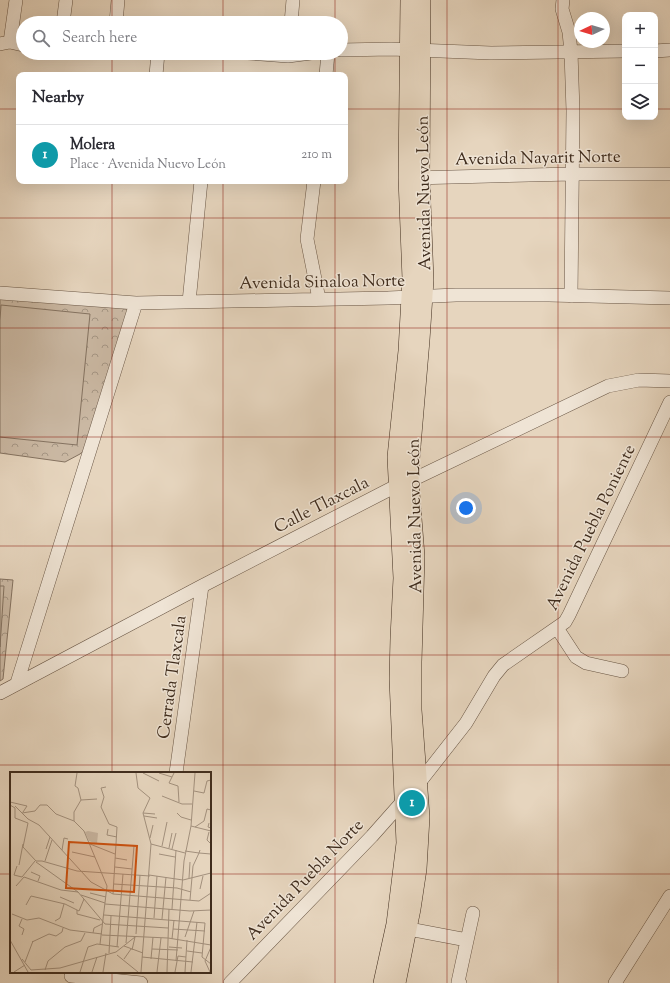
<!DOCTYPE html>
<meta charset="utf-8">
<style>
:root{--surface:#fff;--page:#f7f7f7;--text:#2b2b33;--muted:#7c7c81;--line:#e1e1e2;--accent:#8f2418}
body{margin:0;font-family:"Sorts Mill Goudy",serif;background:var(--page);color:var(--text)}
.controls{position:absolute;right:12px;top:12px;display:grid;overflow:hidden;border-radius:8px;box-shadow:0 4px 16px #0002}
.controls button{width:36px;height:36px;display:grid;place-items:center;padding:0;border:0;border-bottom:1px solid var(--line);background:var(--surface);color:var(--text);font:20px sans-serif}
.compass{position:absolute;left:574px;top:12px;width:36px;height:36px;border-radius:50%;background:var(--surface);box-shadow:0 4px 16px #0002;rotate:266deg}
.you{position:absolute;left:466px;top:508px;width:14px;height:14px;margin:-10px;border:3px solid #fff;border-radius:50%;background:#1a73e8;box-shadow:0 0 0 6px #1a73e833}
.badge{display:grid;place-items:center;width:26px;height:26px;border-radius:50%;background:var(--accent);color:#fff;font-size:13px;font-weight:700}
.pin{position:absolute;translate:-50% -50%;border:2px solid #fff;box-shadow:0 1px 4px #0006}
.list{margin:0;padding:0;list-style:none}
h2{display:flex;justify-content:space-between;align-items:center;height:52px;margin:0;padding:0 16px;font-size:17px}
h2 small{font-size:13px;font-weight:400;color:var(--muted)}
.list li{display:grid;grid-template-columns:26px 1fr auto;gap:12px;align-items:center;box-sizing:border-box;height:60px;padding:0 16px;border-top:1px solid var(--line)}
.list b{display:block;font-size:15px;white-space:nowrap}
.list p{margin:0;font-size:13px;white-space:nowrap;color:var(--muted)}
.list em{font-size:13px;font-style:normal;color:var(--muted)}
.icon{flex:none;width:22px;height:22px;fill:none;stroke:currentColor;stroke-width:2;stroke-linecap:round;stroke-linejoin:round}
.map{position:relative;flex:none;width:670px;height:983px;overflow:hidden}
.search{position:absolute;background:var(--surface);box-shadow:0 4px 16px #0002;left:16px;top:16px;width:332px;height:44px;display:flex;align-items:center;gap:10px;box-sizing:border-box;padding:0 14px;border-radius:22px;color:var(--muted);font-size:15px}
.panel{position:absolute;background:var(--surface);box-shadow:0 4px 16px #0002;left:16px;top:72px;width:332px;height:112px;border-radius:8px}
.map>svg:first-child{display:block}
.park{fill:url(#park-crowns);stroke:#847260}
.garden{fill:#cab8a3;stroke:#847260}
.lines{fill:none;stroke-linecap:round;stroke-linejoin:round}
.minor-casing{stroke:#695645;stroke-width:14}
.major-casing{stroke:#3f2c1d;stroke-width:18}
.minor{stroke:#efe4d5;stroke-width:13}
.major{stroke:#e6d5be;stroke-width:17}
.grid{fill:none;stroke:#8f2418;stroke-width:1;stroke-opacity:0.55}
.labels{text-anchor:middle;stroke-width:3;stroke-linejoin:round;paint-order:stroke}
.street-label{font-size:17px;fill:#3f2c1d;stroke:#efe4d5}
.inset-road{fill:none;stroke:#a3917e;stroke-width:1}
.view{fill:#cf520f;fill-opacity:0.15;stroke:#cf520f;stroke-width:2}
.inset-edge{fill:none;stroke:#3f2c1d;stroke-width:2}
</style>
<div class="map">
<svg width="670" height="983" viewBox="0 0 670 983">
<defs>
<pattern id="park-crowns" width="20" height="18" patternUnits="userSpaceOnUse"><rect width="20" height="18" fill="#cab8a3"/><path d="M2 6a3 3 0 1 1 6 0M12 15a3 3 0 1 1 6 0" fill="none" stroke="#a59684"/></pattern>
</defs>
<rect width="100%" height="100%" fill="#e6d5be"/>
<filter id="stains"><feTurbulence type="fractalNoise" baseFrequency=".005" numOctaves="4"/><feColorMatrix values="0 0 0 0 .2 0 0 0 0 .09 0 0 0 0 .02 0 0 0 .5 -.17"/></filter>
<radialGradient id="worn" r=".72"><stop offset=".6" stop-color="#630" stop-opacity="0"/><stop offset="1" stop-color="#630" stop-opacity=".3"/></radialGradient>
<path class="park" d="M0,296L129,307L86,449L80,454L65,462L0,453Z
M0,579L13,580L3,679L0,681Z"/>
<path class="garden" d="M1,305L90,314L77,445L0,437V320Z
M0,586H4L0,647Z"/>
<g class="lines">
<g class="minor-casing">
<path id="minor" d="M563,0L562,9L569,32L571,52L573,111L571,296
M63,23L66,0
M116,23L118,0
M291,23L293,0
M10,42L16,0
M0,44L10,42L23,45
M341,50L391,49L491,53L625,51
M655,51L670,50
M248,53L288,56L311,53
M156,75L158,53
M326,75L328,53
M413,178L572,174H670
M314,181L307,239L319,299
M0,293L136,303L388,298L456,295H549L670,298
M189,302L201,181
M557,628L576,657L586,663L622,671
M17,683L136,303
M0,693L202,586L398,485L410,481L608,386L639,380L670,381
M176,773L202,586
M409,929L467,940
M71,976L141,983
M230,983L372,836L419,783L466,723L494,676L503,665L565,622L569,615L670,402
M460,983L458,982L473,913
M615,983L670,896"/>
</g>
<g class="major-casing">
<path id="major" d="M382,983L395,924L405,843L398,679L399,638L402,578L396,457L407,351L411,279L407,178L409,0
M397,983L412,909L418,869L421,817L413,710V662L416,556L410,481L411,458L421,340L425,280L421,177L422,0"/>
</g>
<use href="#minor" class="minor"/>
<use href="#major" class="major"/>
</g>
<path class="grid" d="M112,0V23M223,0V23M335,0V23M447,0V983M558,0V983M112,53V75M223,53V75M335,53V75M0,109H19M345,109H625M655,109H670M112,181V773M223,181V983M335,181V983M0,218H670M0,328H670M0,437H670M0,546H670M0,655H670M0,765H670M0,874H11M210,874H670M112,972V983"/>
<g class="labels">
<g class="street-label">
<text transform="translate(538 157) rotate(-1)" y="6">Avenida Nayarit Norte</text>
<text transform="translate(423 193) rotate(-91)" y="6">Avenida Nuevo León</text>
<text transform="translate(322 281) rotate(-1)" y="6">Avenida Sinaloa Norte</text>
<text transform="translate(321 504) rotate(-27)" y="6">Calle Tlaxcala</text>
<text transform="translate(414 516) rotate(-91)" y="6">Avenida Nuevo León</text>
<text transform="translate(590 527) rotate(-64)" y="6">Avenida Puebla Poniente</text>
<text transform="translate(171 677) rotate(-82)" y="6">Cerrada Tlaxcala</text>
<text transform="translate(304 879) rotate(-46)" y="6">Avenida Puebla Norte</text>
</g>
</g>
<g transform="translate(10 772)">
<rect width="201" height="201" fill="#e6d5be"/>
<path d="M78,59L88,61L87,72L79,69L75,60Z" fill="#cab8a3"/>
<path class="inset-road" d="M126,1L128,16L140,26L133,41L141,72L131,200M133,1L149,9M149,1L162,5M164,1L159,11L168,14L169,30M96,15L91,16L94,25L91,35L99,52L107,55L103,122M184,19L194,21L197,9L201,8M152,24L172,32H182M71,28L87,27M0,30L17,34L13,40M0,33L5,36V46L18,51L13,75L26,89H32L67,99L140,104M5,34L18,47L29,53L81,110L103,122L189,129L201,121M12,41L25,39L30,33H37L46,42L64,49M133,41L145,42M167,41L171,45L181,48M134,44L147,46M64,49L74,59L97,114L90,172M64,49V40L71,28L68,16L65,14L67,1M199,51L198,55L201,56V61M181,54L201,59M185,55L194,49L197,37L201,38M98,57L97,63L107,65M199,60L197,68L201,72M140,66L143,53M80,72L105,82M141,72L175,81M152,74L157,50M159,76L162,61M36,77L40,65M162,77L166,61M52,78L54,66L58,67M175,79L189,81L190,78M62,80L85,85M149,82L165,85M105,86L117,88M35,89L42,68M26,90L68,120L95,152L158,156M9,93L13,72M7,94L4,103L12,105L25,89M105,95L122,97M21,100L30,104L28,109M139,103L173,108L201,101M179,106L180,90M104,112L167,116L181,120M6,114L14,105L51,118L68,120M190,117L193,104M80,121L96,125M71,123L95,131M50,125L64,131M180,128L183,94L189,81L201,82M95,132L180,139L201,138M16,133L21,124L55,132L69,139L74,127M162,137L166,78M67,138V142L90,148M2,142L17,148L29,146L60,158L92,162M94,143L195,151L192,185L201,192M144,146L147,104M12,147L9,154L14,157L12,163M152,147L156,105M45,149L50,146L54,132M163,157L195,159M83,161L84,156L92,152M126,162L130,103M92,163L158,166L201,173M175,165L184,139M162,167L164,148M0,168L18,200M22,170L39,162L46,164L52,160L53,156M116,171L124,74M114,174L133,181M107,175L113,102M159,175L172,176M142,177L168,178M122,178L125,165M177,179L192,181M99,181L101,144M107,183L128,200M132,185L183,190M12,187L21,198L50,196L106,180L125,165M114,187L121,177M141,187L143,165M166,189L174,89L181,54L185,1M15,190L23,169M35,198L38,189L55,175L71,169L75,161M4,200L15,193M70,200L78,175L87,172L109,175M82,200L87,185M93,200L96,181M147,200L151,166M157,200L159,137M165,200L168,184L176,185M175,200L177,168M181,200L187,150M200,200L195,189L201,175"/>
<path class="view" d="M59,70L127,74L124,120L56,116Z"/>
<rect width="201" height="201" class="inset-edge"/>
</g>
<rect width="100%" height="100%" filter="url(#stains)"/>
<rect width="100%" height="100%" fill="url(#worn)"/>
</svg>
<div class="controls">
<button>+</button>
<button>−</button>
<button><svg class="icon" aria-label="layers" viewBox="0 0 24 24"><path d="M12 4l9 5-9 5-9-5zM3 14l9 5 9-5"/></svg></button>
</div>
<svg class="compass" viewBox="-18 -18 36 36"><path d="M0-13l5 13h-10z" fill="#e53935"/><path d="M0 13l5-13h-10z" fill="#7c7c81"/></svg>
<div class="you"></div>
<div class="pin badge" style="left:412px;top:803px;background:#0f9aa8">1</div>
<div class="search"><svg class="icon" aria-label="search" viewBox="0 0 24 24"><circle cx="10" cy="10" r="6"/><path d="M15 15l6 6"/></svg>Search here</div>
<section class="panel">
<h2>Nearby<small></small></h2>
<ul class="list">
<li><span class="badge" style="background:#0f9aa8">1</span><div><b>Molera</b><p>Place · Avenida Nuevo León</p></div><em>210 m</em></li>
</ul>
</section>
</div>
